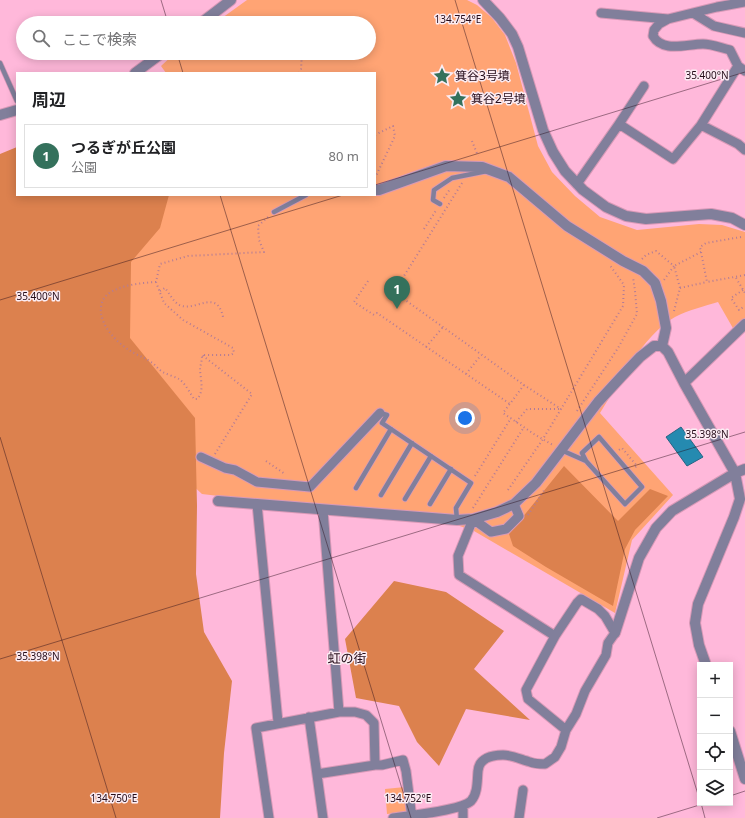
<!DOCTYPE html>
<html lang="ja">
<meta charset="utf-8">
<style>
:root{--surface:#fff;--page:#f6f6f6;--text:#202124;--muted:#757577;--line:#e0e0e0;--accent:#34715c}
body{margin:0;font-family:"Noto Sans","Noto Sans JP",sans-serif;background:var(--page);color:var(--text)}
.controls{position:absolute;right:12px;bottom:12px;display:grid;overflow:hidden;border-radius:0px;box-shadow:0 2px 10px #0003}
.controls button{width:36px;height:36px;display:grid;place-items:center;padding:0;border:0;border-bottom:1px solid var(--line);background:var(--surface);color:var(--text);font:20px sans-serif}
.you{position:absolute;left:465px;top:418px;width:14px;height:14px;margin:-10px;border:3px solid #fff;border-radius:50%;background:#1a73e8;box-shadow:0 0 0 6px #1a73e833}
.badge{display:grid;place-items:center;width:26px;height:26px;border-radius:50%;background:var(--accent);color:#fff;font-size:13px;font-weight:700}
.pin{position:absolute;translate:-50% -33px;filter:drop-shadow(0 1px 2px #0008)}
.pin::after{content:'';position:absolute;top:21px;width:14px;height:12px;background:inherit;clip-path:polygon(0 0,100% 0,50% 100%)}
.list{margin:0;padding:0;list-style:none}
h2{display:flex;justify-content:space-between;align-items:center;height:52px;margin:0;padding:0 16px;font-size:17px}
h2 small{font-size:13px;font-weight:400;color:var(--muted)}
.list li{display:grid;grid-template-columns:26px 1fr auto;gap:12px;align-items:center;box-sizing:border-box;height:64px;margin:0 8px 8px;padding:0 8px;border:1px solid var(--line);border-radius:0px}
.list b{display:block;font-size:15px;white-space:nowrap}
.list p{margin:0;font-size:13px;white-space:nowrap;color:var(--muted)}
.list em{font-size:13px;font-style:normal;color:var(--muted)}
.icon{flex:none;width:22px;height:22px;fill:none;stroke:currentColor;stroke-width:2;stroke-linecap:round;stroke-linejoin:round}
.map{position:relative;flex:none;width:745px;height:818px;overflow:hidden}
.search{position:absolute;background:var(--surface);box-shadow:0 2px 10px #0003;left:16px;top:16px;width:360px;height:44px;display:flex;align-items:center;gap:10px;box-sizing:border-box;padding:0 14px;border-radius:22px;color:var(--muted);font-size:15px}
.panel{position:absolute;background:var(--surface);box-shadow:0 2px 10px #0003;left:16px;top:72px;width:360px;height:124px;border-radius:0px}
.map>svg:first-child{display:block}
.green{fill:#ffa474}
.forest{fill:#dc814e}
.water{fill:#258ab0;stroke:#256483}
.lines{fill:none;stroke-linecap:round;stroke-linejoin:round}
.service-casing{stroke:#d899b7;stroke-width:6}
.minor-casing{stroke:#d899b7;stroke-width:11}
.tertiary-casing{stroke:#d899b7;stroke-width:12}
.path{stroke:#b37c96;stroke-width:2;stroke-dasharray:1 3;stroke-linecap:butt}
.service{stroke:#817f9b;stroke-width:4.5}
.minor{stroke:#817f9b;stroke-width:9}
.tertiary{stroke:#817f9b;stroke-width:10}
.ticks{fill:none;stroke:#250c19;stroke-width:1;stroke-opacity:0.45}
.labels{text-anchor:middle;stroke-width:3;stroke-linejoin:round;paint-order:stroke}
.poi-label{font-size:12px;fill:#250c19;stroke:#fbecf3;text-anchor:start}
.neighbourhood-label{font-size:13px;fill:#250c19;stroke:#fbecf3}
.ticks-label{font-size:10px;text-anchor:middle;fill:#250c19;stroke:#fbecf3;stroke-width:3;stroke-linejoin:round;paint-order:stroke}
</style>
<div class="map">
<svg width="745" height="818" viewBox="0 0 745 818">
<rect width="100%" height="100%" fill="#ffb8da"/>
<path class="green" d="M247,0H467L477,5L492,18L505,35L516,63L538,146L552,172L575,196L600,217L637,230L699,224L722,225L745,232V318L734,330L718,302C705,306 688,310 675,317C642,336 620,382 600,413L673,495L632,540L615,613L474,531L454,524L202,494L108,408L109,195H375V73H166L161,66L175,53H369V23H215Z
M405,787L407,812L387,814L385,789Z"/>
<path class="forest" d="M17,147V195H169L160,228L131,262L130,338L195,418L197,506L196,574L204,632L232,681L224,753L220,818H0V154Z
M564,466L618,521L650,489L668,496L635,530L625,549L613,606L546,567L513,546L509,534Z
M394,581L446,592L504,631L474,669L530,720L466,709L439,766L417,742L399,706L356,698L345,639Z"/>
<path class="water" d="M681,427L703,457L687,466L666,437Z"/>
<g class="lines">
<g class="service-casing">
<path id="service" d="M0,63L17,101
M440,204L433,200L434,190L452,178L487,171
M274,212L306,195
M380,413L387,415L382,423L471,483L456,508L457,520
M561,450L586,461L625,504L642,487L599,437L582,453L586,461
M356,488L391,429
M381,495L412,443
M405,499L431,456
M430,504L451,469"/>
</g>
<g class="minor-casing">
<path id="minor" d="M745,2L717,7L668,19L659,24L654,30L653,36C663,53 686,44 703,44C712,44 721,48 730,50L738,66L745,71
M601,13L668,19
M693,13L714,26L745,33
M738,66L701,125L738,144L745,150
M619,124L673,159L701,125
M577,184L619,124L644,86
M201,457L225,468L235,470L257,482L310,487L380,413
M257,504L278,722
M514,504L519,516L506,529L491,532L473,519L458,556L459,575L555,636
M323,510L339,712
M309,717L323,818
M317,774L375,765
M463,806V818
M269,818L256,728L339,712H355L366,715L374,723L375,765H382L403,760L406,771L412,818
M393,818C408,816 462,810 471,801C478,793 477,781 478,771C479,758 492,755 503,755C512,755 522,760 530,762C535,764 540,764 545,764L555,757L561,747L566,730L576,714L585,691L606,655L608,643L615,633L605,616L598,609L581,599L577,603L555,636L526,690L528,699L566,730
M519,818L523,790"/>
</g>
<g class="tertiary-casing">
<path id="tertiary" d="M483,0L500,18L512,34L518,47L543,130L553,152L565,171L583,190L606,207L626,216L646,219L711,214L732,218L745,225
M201,23L231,0
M135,73L162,53
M0,115L17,110
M375,190H379L446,166L482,167L509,177L567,226L623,261L643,271L655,283L661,301L666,328L662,346
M684,383L745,324
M218,501L457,520L473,519L497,512L514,504L536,483L598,402L622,376L640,357L654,346H662L668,352L684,383L735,473L740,499L734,517L698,604L695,623L699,645L706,665
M615,633L639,558L656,528L672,511L735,473L745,469
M730,731L745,779"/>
</g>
<path class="path" d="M217,53L243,54L248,53
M170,55L184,58L212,53
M299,73L301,69L302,53
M375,135L393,126L395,136L375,178
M472,141L478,156
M462,183L394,292L524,385L561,409
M444,198L450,189
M424,229L437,209
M741,237L706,243L700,247L707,282L745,275
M642,259L646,255L656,251L674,266L664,280
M736,278L745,293
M368,281L354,302L374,315L377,313L510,404
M156,282C142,283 111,285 103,300C94,318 114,341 129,350C136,355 144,357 151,362C156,365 159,371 165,373C169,375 175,377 179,379C185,383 190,393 194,399H197C205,391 200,378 200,368C201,364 202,360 202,355
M680,288L707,282
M743,290L731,298L739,310L745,306
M160,291L165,288C170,294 175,305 182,306C198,310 217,289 223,317
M674,311L680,288L674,266L701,252
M426,347L443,327
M466,374L481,355
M524,385L503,413L534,434L553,445
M577,411L618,348L637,314L635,291L633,277
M516,422L527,409H561
M619,450L622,448L637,466L634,468
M215,454L252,394L202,355H231L234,353L233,348L183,320L164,303L156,282L160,264L188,256L264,252L259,240L258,226L268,217
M266,461L285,474
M475,476L511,418
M508,490L543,439L623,306L624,285L609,264
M473,508L524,427
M528,515L545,489"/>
<use href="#service" class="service"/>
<use href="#minor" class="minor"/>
<use href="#tertiary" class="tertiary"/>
</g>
<path class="ticks" d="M161,0L168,23M455,0L700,801M177,53L183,73M375,185L745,72M220,195L411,818M0,300L343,195M0,437L116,818M0,659L745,432M730,796L745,791M701,803L705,818M657,818L706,803"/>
<defs>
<g id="sight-bare" transform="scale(1.38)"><path d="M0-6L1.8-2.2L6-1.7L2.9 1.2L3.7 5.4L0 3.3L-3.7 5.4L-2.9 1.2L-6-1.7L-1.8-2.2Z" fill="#34715c" stroke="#fbecf3" stroke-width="2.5" paint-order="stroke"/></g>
</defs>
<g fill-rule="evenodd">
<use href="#sight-bare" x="442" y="76"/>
<use href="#sight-bare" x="458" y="99"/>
</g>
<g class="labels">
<g class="poi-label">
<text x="455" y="80">箕谷3号墳</text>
<text x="471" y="103">箕谷2号墳</text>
</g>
<g class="neighbourhood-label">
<text x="347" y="663">虹の街</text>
</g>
</g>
<g class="ticks-label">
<text x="458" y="23">134.754°E</text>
<text x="707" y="79">35.400°N</text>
<text x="38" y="300">35.400°N</text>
<text x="707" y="438">35.398°N</text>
<text x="38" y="660">35.398°N</text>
<text x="114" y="802">134.750°E</text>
<text x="408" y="802">134.752°E</text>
</g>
</svg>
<div class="controls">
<button>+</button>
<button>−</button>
<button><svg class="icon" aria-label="locate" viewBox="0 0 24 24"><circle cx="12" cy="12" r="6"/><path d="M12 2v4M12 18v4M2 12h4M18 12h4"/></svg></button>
<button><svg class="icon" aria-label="layers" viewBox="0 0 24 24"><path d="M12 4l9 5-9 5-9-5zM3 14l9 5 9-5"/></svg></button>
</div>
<div class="you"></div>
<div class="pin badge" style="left:397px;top:309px">1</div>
<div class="search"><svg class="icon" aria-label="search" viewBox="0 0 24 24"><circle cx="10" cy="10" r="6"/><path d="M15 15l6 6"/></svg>ここで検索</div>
<section class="panel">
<h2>周辺<small></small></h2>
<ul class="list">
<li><span class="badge">1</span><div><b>つるぎが丘公園</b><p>公園</p></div><em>80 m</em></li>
</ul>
</section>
</div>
